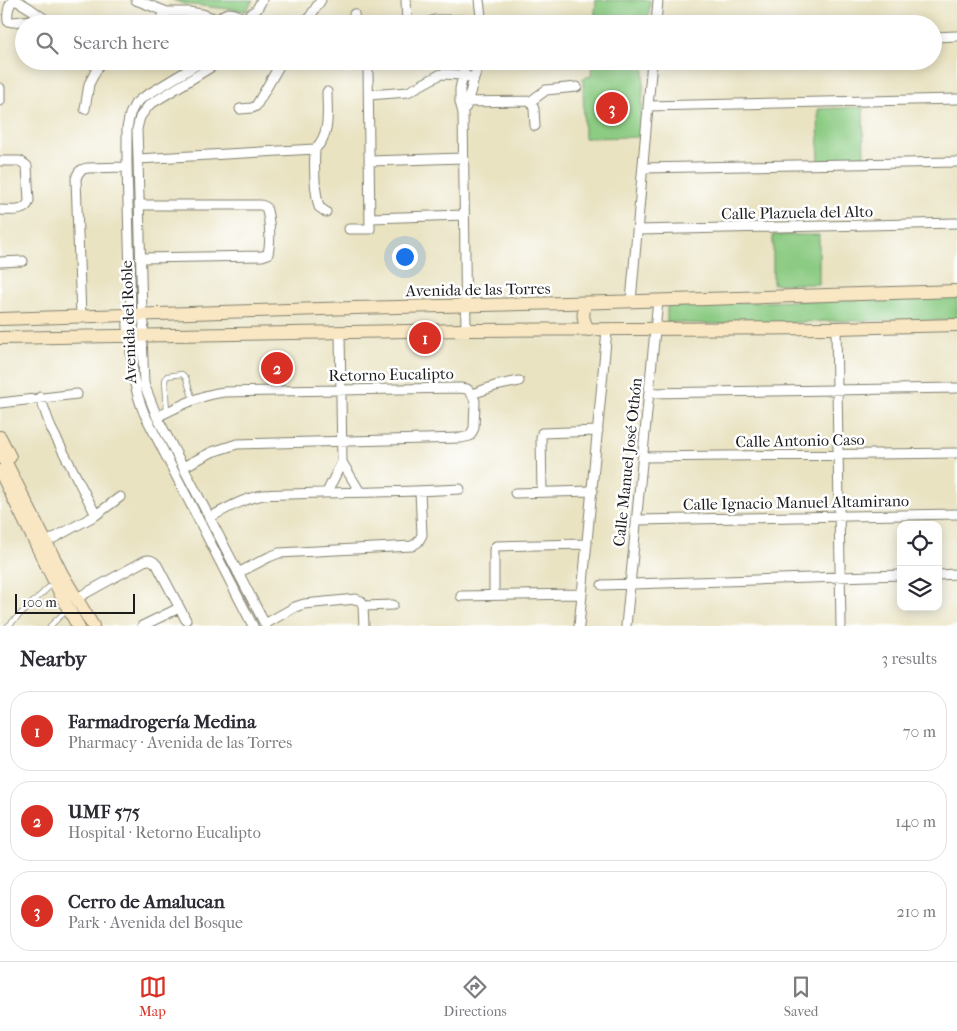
<!DOCTYPE html>
<meta charset="utf-8">
<style>
:root{--surface:#fff;--page:#f2f2f3;--text:#2b2b33;--muted:#7c7c81;--line:#e1e1e2;--accent:#d93025}
body{margin:0;font-family:"IM FELL French Canon",serif;background:var(--page);color:var(--text)}
.controls{position:absolute;right:15px;bottom:15px;display:grid;overflow:hidden;border-radius:10px;box-shadow:0 2px 12px #0003}
.controls button{width:45px;height:45px;display:grid;place-items:center;padding:0;border:0;border-bottom:1px solid var(--line);background:var(--surface);color:var(--text);font:25px sans-serif}
.scale{position:absolute;left:15px;bottom:12px;width:120px;box-sizing:border-box;padding-left:5px;border:2px solid #1c1c1c;border-top:0;font-size:14px;line-height:18px;white-space:nowrap;color:#1c1c1c;-webkit-text-stroke:4px #fff;paint-order:stroke}
.you{position:absolute;left:404px;top:256px;width:18px;height:18px;margin:-12px;border:4px solid #fff;border-radius:50%;background:#1a73e8;box-shadow:0 0 0 8px #1a73e833}
.badge{display:grid;place-items:center;width:32px;height:32px;border-radius:50%;background:var(--accent);color:#fff;font-size:16px;font-weight:700}
.pin{position:absolute;translate:-50% -50%;border:2px solid #fff;box-shadow:0 1px 5px #0006}
.list{margin:0;padding:0;list-style:none}
h2{display:flex;justify-content:space-between;align-items:center;height:65px;margin:0;padding:0 20px;font-size:21px}
h2 small{font-size:16px;font-weight:400;color:var(--muted)}
.list li{display:grid;grid-template-columns:32px 1fr auto;gap:15px;align-items:center;box-sizing:border-box;height:80px;margin:0 10px 10px;padding:0 10px;border:1px solid var(--line);border-radius:20px}
.list b{display:block;font-size:19px;white-space:nowrap}
.list p{margin:0;font-size:16px;white-space:nowrap;color:var(--muted)}
.list em{font-size:16px;font-style:normal;color:var(--muted)}
.icon{flex:none;width:28px;height:28px;fill:none;stroke:currentColor;stroke-width:2;stroke-linecap:round;stroke-linejoin:round}
.map{position:relative;flex:none;width:957px;height:626px;overflow:hidden}
.search{position:absolute;background:var(--surface);box-shadow:0 2px 12px #0003;left:15px;right:15px;top:15px;height:55px;display:flex;align-items:center;gap:12px;box-sizing:border-box;padding:0 18px;border-radius:28px;color:var(--muted);font-size:19px}
.sheet{height:335px;background:var(--surface)}
nav{display:flex;justify-content:space-around;align-items:center;box-sizing:border-box;height:70px;border-top:1px solid var(--line);background:var(--surface);font-size:14px;color:var(--muted)}
nav a{display:grid;justify-items:center;gap:2px}
nav .on{color:var(--accent)}
.map>svg:first-child{display:block}
.green{fill:#8bcb82;stroke:#54744f}
.lines{fill:none;stroke-linecap:round;stroke-linejoin:round}
.lane-casing{stroke:#82806f;stroke-width:6}
.street-casing{stroke:#82806f;stroke-width:11}
.secondary-casing{stroke:#82806f;stroke-width:14}
.lane{stroke:#fff;stroke-width:4.5}
.street{stroke:#fff;stroke-width:9}
.secondary{stroke:#f9e7c3;stroke-width:12}
.labels{text-anchor:middle;stroke-width:5;stroke-linejoin:round;paint-order:stroke}
.street-label{font-size:16px;fill:#1c1c1c;stroke:#fff}
</style>
<div class="map">
<svg width="957" height="626" viewBox="0 0 957 626">
<rect width="100%" height="100%" fill="#fff"/>
<filter id="ink" filterUnits="userSpaceOnUse"><feTurbulence type="fractalNoise" baseFrequency=".02" numOctaves="2"/><feDisplacementMap in="SourceGraphic" scale="10" xChannelSelector="R" yChannelSelector="G"/><feConvolveMatrix kernelMatrix="1 2 1 2 8 2 1 2 1" color-interpolation-filters="sRGB"/></filter>
<filter id="wash" filterUnits="userSpaceOnUse"><feTurbulence type="fractalNoise" baseFrequency=".0096" numOctaves="4" result="noise"/><feDisplacementMap in="SourceGraphic" scale="20" xChannelSelector="R" yChannelSelector="G"/><feGaussianBlur stdDeviation="1.12" result="paint"/><feColorMatrix in="noise" values="0 0 0 0 0 0 0 0 0 0 0 0 0 0 0 0 0 1.4 0 .05"/><feComposite in="paint" operator="in"/></filter>
<g filter="url(#wash)">
<rect width="100%" height="100%" fill="#e9e3c2"/>
<path class="green" d="M173,0H253L246,11L184,4Z
M596,0H650L648,24H594Z
M592,61H645L640,137L584,138L583,78L591,76Z
M863,107L864,159L819,162L818,109Z
M773,235H819V284H773Z
M957,296V320C915,322 873,320 831,321C776,323 722,326 667,322V305Z"/>
</g>
<g filter="url(#ink)">
<g class="lines">
<g class="lane-casing">
<path id="lane" d="M167,412L165,380L167,376L182,374L186,378L193,400
M8,626L51,585
M50,626L67,610"/>
</g>
<g class="street-casing">
<path id="street" d="M136,0L167,12H189L202,14L219,20
M406,0L407,24
M479,0L482,24
M354,14L355,24
M42,19L13,22L8,21C7,13 8,6 13,0C27,3 40,18 53,24
M243,20L257,9L262,0
M157,24L167,12
M217,24C222,9 239,10 245,24
M305,24L321,0
M424,24L435,20H482
M656,24L658,0
M933,37L957,36
M203,61L142,98L135,104L130,114L127,128V167L131,314C125,325 129,329 130,340C132,369 133,386 144,413L253,626
M221,61L149,105L140,117L137,129L138,159L142,314L144,324L142,336L144,384L157,417L266,626
M0,88V101
M369,95L408,92L441,74L463,75L469,77L475,76
M531,101L534,109L535,126
M460,102L531,101L546,90L577,87
M648,106L957,99
M466,107L479,61
M85,109L89,84L101,61
M240,109L252,108L256,106L282,61
M138,159L315,149
M0,161H20L27,166L29,201C26,213 10,210 0,210
M370,161L463,158
M643,168L957,162
M139,205H261L266,207C270,220 271,241 268,254L262,256L140,258
M326,212L319,207C314,189 314,168 315,149C331,134 327,112 327,92
M371,218L464,215
M349,229H370L368,70
M638,230L957,223
M0,262L23,261
M631,301L652,61
M81,316L76,179C78,172 80,169 88,168L127,167
M836,328L841,626
M466,330L463,113L460,102V89L466,61
M649,393L957,388
M472,394L495,386L519,381
M40,397L51,428L96,515
M0,403L77,394
M157,417C179,406 200,395 224,392L460,388L467,389L472,394L475,401L474,428L470,436L461,438L237,444L212,452L183,467
M643,457L957,453
M342,462L360,492
M327,492L342,462L340,332
M542,492L541,438L542,433L598,431
M515,493L593,491
M209,518C227,508 243,499 263,495C329,492 395,493 460,489
M636,520L957,514
M52,539L96,515L120,497
M238,573L269,557L279,553L412,546L418,542L422,535L420,491
M938,575L957,574
M602,585L901,575
M494,595V550L496,546L587,544
M461,596L582,594
M77,598L144,561C150,559 153,560 157,565L186,620
M363,606L364,626
M265,624L295,607L304,604L356,599L361,601L363,606L393,605
M142,626L179,608
M579,626L607,330
M626,626L658,300"/>
</g>
<g class="secondary-casing">
<path id="secondary" d="M586,303C582,313 582,321 589,330
M0,319L354,308L608,302L957,291
M0,338L466,330L836,328L957,325
M0,437L10,457
M0,451L62,574L93,626
M0,471L63,599L78,626"/>
</g>
<use href="#lane" class="lane"/>
<use href="#street" class="street"/>
<use href="#secondary" class="secondary"/>
</g>
</g>
<g class="labels">
<g class="street-label">
<text transform="translate(797 212) rotate(-1)" y="6">Calle Plazuela del Alto</text>
<text transform="translate(478 289) rotate(-1)" y="6">Avenida de las Torres</text>
<text transform="translate(128 322) rotate(-92)" y="6">Avenida del Roble</text>
<text transform="translate(391 374) rotate(-1)" y="6">Retorno Eucalipto</text>
<text transform="translate(800 440) rotate(-1)" y="6">Calle Antonio Caso</text>
<text transform="translate(627 462) rotate(-84)" y="6">Calle Manuel José Othón</text>
<text transform="translate(796 502) rotate(-1)" y="6">Calle Ignacio Manuel Altamirano</text>
</g>
</g>
</svg>
<div class="controls">
<button><svg class="icon" aria-label="locate" viewBox="0 0 24 24"><circle cx="12" cy="12" r="6"/><path d="M12 2v4M12 18v4M2 12h4M18 12h4"/></svg></button>
<button><svg class="icon" aria-label="layers" viewBox="0 0 24 24"><path d="M12 4l9 5-9 5-9-5zM3 14l9 5 9-5"/></svg></button>
</div>
<div class="scale">100 m</div>
<div class="you"></div>
<div class="pin badge" style="left:425px;top:338px">1</div>
<div class="pin badge" style="left:277px;top:368px">2</div>
<div class="pin badge" style="left:612px;top:108px">3</div>
<div class="search"><svg class="icon" aria-label="search" viewBox="0 0 24 24"><circle cx="10" cy="10" r="6"/><path d="M15 15l6 6"/></svg>Search here</div>
</div>
<section class="sheet">
<h2>Nearby<small>3 results</small></h2>
<ul class="list">
<li><span class="badge">1</span><div><b>Farmadrogería Medina</b><p>Pharmacy · Avenida de las Torres</p></div><em>70 m</em></li>
<li><span class="badge">2</span><div><b>UMF 575</b><p>Hospital · Retorno Eucalipto</p></div><em>140 m</em></li>
<li><span class="badge">3</span><div><b>Cerro de Amalucan</b><p>Park · Avenida del Bosque</p></div><em>210 m</em></li>
</ul>
</section>
<nav>
<a class="on"><svg class="icon" aria-label="map" viewBox="0 0 24 24"><path d="M3 6l6-2 6 2 6-2v14l-6 2-6-2-6 2zM9 4v14M15 6v14"/></svg>Map</a>
<a><svg class="icon" aria-label="directions" viewBox="0 0 24 24"><path d="M12 3l9 9-9 9-9-9zM9 14v-3h6M13 9l2 2-2 2"/></svg>Directions</a>
<a><svg class="icon" aria-label="saved" viewBox="0 0 24 24"><path d="M7 4h10v16l-5-4-5 4z"/></svg>Saved</a>
</nav>
